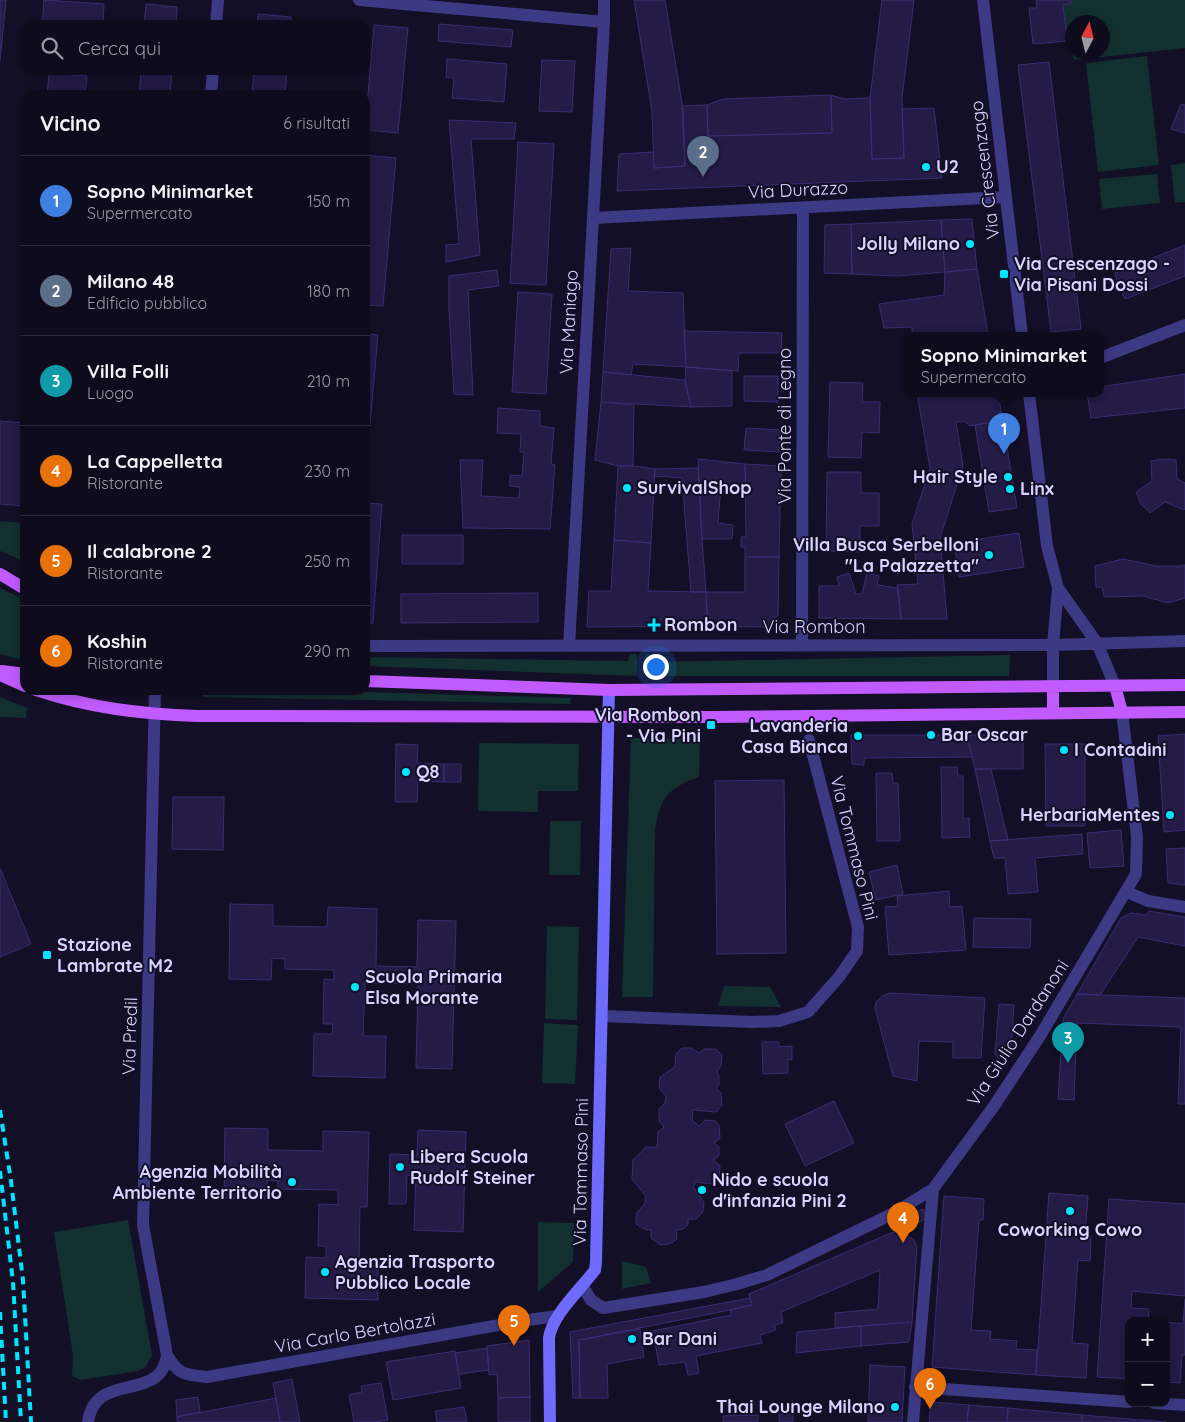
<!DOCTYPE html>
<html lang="it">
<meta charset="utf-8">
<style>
:root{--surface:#0e0b1c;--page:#1c1929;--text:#f1f3f6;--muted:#9b9ba3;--line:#2e2b3b;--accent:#d93025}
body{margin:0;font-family:Quicksand,sans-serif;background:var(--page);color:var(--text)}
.controls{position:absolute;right:15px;bottom:15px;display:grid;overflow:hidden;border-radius:10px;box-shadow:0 2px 12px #0003}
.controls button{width:45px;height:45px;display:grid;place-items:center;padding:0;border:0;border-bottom:1px solid var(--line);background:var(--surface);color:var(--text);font:25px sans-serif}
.compass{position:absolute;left:1065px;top:15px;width:45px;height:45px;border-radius:50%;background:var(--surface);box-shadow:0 2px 12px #0003;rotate:7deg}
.you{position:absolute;left:655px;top:666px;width:18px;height:18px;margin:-12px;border:4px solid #fff;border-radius:50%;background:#1a73e8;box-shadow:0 0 0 8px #1a73e833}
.badge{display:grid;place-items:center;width:32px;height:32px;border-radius:50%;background:var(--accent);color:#fff;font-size:16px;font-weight:700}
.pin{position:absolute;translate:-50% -41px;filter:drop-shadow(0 1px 2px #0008)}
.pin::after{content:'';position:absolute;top:26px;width:18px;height:15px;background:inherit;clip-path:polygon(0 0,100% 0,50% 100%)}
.popup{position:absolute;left:904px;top:332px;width:200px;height:65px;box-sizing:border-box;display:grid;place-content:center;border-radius:10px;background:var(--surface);filter:drop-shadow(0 1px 4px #0005);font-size:16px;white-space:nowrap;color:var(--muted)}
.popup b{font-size:19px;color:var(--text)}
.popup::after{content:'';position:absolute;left:50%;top:100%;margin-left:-10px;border:10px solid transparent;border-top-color:var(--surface)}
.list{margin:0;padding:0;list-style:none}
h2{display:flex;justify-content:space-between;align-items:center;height:65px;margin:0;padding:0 20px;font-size:21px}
h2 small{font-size:16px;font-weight:400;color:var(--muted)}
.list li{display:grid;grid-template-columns:32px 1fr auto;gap:15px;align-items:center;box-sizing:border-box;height:90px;padding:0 20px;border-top:1px solid var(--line)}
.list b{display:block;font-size:19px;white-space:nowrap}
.list p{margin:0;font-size:16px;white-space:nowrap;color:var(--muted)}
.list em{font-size:16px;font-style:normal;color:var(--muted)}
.icon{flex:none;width:28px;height:28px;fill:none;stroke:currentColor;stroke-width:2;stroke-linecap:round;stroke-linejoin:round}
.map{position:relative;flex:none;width:1185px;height:1422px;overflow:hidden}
.search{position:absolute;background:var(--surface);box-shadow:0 2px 12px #0003;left:20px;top:20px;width:350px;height:55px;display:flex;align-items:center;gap:12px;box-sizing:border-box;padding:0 18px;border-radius:15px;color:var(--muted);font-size:19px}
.panel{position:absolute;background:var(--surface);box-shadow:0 2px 12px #0003;left:20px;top:90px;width:350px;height:605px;border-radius:15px}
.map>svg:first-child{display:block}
.green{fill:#12302f;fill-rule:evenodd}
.building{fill:#241b47;stroke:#3b2d73}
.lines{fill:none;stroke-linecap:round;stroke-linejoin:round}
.street{stroke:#3d3a85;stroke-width:12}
.secondary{stroke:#6f6bff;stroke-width:12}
.primary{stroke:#c25bff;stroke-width:12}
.rail{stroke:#00e5ff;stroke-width:4;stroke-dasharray:8 6;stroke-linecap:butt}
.poi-dot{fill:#00e5ff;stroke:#130f26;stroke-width:2}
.labels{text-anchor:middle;stroke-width:4;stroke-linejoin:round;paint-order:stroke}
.poi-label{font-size:18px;font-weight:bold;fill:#d9d4ff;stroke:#130f26;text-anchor:start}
.street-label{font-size:18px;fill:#d9d4ff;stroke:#130f26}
</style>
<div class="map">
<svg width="1185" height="1422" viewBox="0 0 1185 1422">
<rect width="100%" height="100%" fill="#130f26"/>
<path class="green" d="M1071,0H1185V48L1074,60L1071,47L1067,41L1063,5L1071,3ZM1072,22H1102V52H1072Z
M1147,56L1159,165L1098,172L1086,63Z
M1185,163V202L1175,203L1171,165Z
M1157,174L1160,203L1102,209L1099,179Z
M0,521L25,523V562L0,551Z
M0,588L17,596L25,602V661L0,654Z
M630,654H637L636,676L365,666V657L628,661Z
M646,654L652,655L654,662L1010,655L1009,676H646Z
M202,690H303L571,698L570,704L202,697Z
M0,697L27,708L26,718L0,717Z
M631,738L700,739L699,777C668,788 661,797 655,829L653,997H622Z
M479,743L579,744L578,791H538V812L478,811Z
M550,821H581L580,875H549Z
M547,926L579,927L577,1020L545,1019Z
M724,986L770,987L781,1007L718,1006Z
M544,1023L578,1025L575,1084L542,1083Z
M128,1220L152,1355L146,1367L138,1371L81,1380L72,1376L73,1355L54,1232Z
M538,1222L574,1223L573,1262L538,1292Z
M622,1261L646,1267L651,1283L622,1289Z"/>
<path class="building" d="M0,0H6L0,61Z
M44,0L104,4L103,25H42Z
M634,0H665L683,109L685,166L654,168L652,111Z
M882,0H914L902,98L904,158L872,159L870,98Z
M1036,0H1071V3L1063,5L1067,41L1033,44L1029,8H1037Z
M146,4L177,7L176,25H144Z
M258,14L291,17V25H257Z
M439,24L513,30L511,47L438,41Z
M374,25L408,28L398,133L365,130Z
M447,59L507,64L504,102L452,98L454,78L446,77Z
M542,60L575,61L572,112L539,111Z
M1049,62L1081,329L1051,332L1018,65Z
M141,70H172L170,95H139Z
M254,70H287L285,95H252Z
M49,73L87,76L85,95H47Z
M831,95L844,99L870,98L872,159L904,158L902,109L934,108L942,178L617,191L619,154L653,152L654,168L685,166L682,106L707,105L708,136L832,133Z
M831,95L832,133L708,136L707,105L723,99Z
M1181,104L1185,105V133L1171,129Z
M449,120L516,123L514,139H471L480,255L446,262V245L459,244Z
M518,142L554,144L546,285L510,283Z
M365,155L396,158L383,306L365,305Z
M972,219L977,269L945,272L941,220Z
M941,220L945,272L898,276L852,274L851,224Z
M851,224L852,274L824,273L825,225Z
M1185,245V276L1125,299L1118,285L1115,273Z
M631,248L628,291L683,293L686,367L633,364L631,375L603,372L611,249Z
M977,269L988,335H912V327L884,328L879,304L944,295L945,272Z
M497,270L499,286L468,290L473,395L454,394L449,310V276Z
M518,292L552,294L546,394L512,392Z
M25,306V336H22Z
M684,331L782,333L781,353H739L738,371L686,367Z
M365,334L378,335L365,480Z
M686,367L732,371V406L691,407L685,380Z
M603,372L685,380L691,407L601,402Z
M1185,374V408L1091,418L1087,393H1100V387Z
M744,376H778V402L744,401Z
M830,382L863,383L862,402H880L879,433L862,432L861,458L828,457Z
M917,393H951V395L960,393H998L1001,411L993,422L970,426L964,421L956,422L963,466L940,538L947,619H901L897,585L918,584L912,524L930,468Z
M601,402L634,405L633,466H618L595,460Z
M498,408L540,411V426L554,428L551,464L555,465L550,529L463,528L460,460H483L481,496L519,498L520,487L510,486V475L522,476L524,452H520L521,434L497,433Z
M1001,411L1017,508L989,512L975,425L993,422Z
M0,421L25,423V506L0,504Z
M746,428L780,430L779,452L744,450Z
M698,459L745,464L746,484H721L718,523L733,525L732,539H702Z
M1163,459L1176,460L1177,479L1185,483V508L1184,510L1165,502L1150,513L1141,504L1136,492L1152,481L1151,461Z
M745,464L781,466L779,557H745V547H741V537H746Z
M618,466H633L655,469L651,543L614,540Z
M698,468L702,539L706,592H691L682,478L654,476L655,469Z
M827,472H861V493H879V526H860V552L826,551Z
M365,503L382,504L373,623H365Z
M1019,533L1024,567L959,577L954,543Z
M402,535H463V564H402Z
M614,540L651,543L648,591L706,592L708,626L587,627L589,591H611Z
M745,557H779L778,615L766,627L708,626L706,592H745Z
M1123,559L1156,566H1179L1185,565V598L1168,603L1143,596L1104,597L1102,587H1096L1095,566Z
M849,573L856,594H862L867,573L879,576L877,585L898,588L901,619L819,618V586H839L837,577Z
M538,593V622L401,623V594Z
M1185,734V830L1164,832L1158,736Z
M851,735H967L972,757L864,758V765L852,764Z
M967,735H1023V769H975Z
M396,744L418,745L417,763L444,764V782L418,781L417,802H395Z
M1045,744H1085V826H1046Z
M444,764H461V782H444Z
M941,767H957L958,776H963V819L969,818L970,837L942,838Z
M975,769H991L1008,840L990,841Z
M876,773H892L893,783H898L900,841H877Z
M784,780L786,953L717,954L715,781Z
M173,797H224L223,850L172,849Z
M1121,830L1124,866L1090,868L1087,833Z
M1082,834L1083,854L1035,858L1038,892L1008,894L1005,858H994L990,841Z
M1185,848V885L1168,883L1166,849Z
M897,865L903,894L876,900L869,872Z
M0,868L31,944L0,957Z
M949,891L950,907L962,906L966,950L889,955L885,907L898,906L897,896Z
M230,904L273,905V926L327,927L328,907L377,909L376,966L417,967L418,920L456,921L452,1069L416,1068L418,984L365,983L363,1036H386L385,1078L313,1076L314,1034H332L333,1024H323L324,979L334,980V970L285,969V959L272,958L271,980L229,979Z
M1149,911L1185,917V946L1138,937L1100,995L1077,994L1121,918L1131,913L1146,915Z
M974,918L1031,919L1030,948L973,947Z
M890,993L985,998L981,1058H953V1042L919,1041L917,1081L893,1076L875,1008L876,1002L882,996Z
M1077,994L1185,998V1104H1178L1181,1027L1077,1023L1074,1100L1058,1099L1063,1019Z
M999,1004L1014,1005L1011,1053L1006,1059L998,1058L995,1054Z
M762,1042H779V1047L792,1046V1060L788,1059V1073L763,1074Z
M682,1048H691L699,1053L704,1049H716L722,1055L721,1066L717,1072L719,1076V1085L716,1088L721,1093L722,1105L716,1112L693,1110L692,1120L699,1126L705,1120L715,1121L719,1125L720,1138L714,1143L719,1147V1156L713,1160L720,1166L719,1178L711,1184L696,1182L693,1187L704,1202L703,1212L696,1219H688V1225L683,1229L676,1230L677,1239L670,1244L661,1245L651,1238V1230H646L636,1224V1214L645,1203V1195L632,1179L633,1160L646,1147H657L658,1132L664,1127L659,1121V1109L665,1103L666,1096L659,1088L660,1077L675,1067L676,1054Z
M834,1101L854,1143L805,1166L785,1124Z
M225,1128L268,1129V1150H275L323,1151V1131L369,1132L367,1207H360L359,1259L378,1260V1300L305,1298L306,1257L326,1258V1246H318L319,1204L338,1205V1190L278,1189V1181L267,1180V1199L224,1198Z
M418,1130L466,1132L463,1232L414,1230L416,1176L407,1175L406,1204H389L390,1154L417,1155Z
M1049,1193L1088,1196L1085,1235L1091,1236L1090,1261L1078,1260L1072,1343L1088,1344L1086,1378L1036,1375Z
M944,1196L984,1199L983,1220H979L971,1330L991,1331L990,1339L1017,1341L1016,1349L1037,1350L1036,1375L932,1367Z
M1109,1199L1185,1204V1296L1132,1291L1131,1308L1149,1309L1148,1321H1129V1379L1097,1377Z
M923,1209L927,1218L919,1222L914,1213Z
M893,1232L904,1233L914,1240L917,1247L912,1322L835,1328V1313L878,1309L880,1270L781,1312L783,1323L774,1325L776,1330L760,1335L762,1343L696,1356L699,1373L688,1375L685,1362L659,1365L653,1331L731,1315L730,1310L752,1305L749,1294Z
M750,1298L752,1305L730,1310L579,1340L580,1398H573L570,1332Z
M1185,1299V1355H1182L1180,1383L1166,1382V1322L1183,1324Z
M912,1322L909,1342L861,1346V1326Z
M861,1326V1346L796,1353L797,1332Z
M640,1329L644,1357L607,1364L608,1398H580L579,1340Z
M529,1340L530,1397L498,1398L497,1374L489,1375L487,1346Z
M487,1348L489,1370L459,1374L455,1353Z
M455,1351L461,1388L393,1400L386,1362Z
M870,1365L905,1367L902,1422H868Z
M292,1379L300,1422H280L273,1383Z
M381,1383L388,1420L374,1422H354L349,1395L362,1392L361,1386Z
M198,1397L200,1412L177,1417L176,1400Z
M530,1397V1422H498V1398Z
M276,1398L280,1422H177V1417Z
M931,1402L969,1405L967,1422H929Z
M969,1405L1008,1408L1007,1422H967Z
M464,1407L467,1422H437L435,1411Z
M1008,1408L1082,1415V1422H1007Z
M779,1414H793V1422H779Z
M758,1415V1422H723V1416Z
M1082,1415L1166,1422H1082Z"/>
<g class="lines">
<path class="street" d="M359,0L604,22
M983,0L1022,335
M216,25L218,0
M211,95L213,70
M593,218L1005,197
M1100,358L1185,325
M1029,393L1047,546L1058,588L1097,643L1115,686
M802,644L803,208
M365,646L1053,645L1185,641
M569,646L604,22V0
M1053,687V645L1058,588
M155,690L143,1225L167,1355C178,1375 186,1375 207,1377L527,1320L558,1316
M1127,892L1148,901L1185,907
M602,1016L752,1022L779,1021L808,1012L839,977L857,951L858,927L809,740
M583,1287L591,1300L603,1308L704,1292L737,1284L767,1275L894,1213L933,1189L994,1106L1040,1036L1136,874L1137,837L1122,712
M915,1387L1129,1402
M1154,1403L1185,1405
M88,1422C95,1370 161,1404 167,1355
M913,1422L933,1189"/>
<path class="secondary" d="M550,1422L549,1338C552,1315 580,1290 595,1270L596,1262L609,690"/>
<path class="primary" d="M0,574L25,589
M2,671L25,674
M0,675L25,686
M365,681L609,690L1185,685
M1115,686L1122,712
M36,690C90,708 141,714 197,716L710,717L1185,712
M1053,712V687"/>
<path class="rail" d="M0,1110L11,1181L23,1280L31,1422
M0,1171L13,1282L21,1422
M0,1312L6,1422"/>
</g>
<g class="poi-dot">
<circle cx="926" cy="167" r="5"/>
<circle cx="970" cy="244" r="5"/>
<rect x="999" y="269" width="10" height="10" rx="2.5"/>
<circle cx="1008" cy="477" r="5"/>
<circle cx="627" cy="488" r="5"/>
<circle cx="1010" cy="489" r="5"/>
<circle cx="989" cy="555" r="5"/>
<path d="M651.5 617.5h5v5h5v5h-5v5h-5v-5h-5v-5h5z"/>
<rect x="706" y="720" width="10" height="10" rx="2.5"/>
<circle cx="931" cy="735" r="5"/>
<circle cx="858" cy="736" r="5"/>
<circle cx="1064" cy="750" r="5"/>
<circle cx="406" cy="772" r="5"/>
<circle cx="1170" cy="815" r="5"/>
<rect x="42" y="950" width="10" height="10" rx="2.5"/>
<circle cx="355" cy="987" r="5"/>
<circle cx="400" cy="1167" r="5"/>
<circle cx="292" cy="1182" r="5"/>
<circle cx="702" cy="1190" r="5"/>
<circle cx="1070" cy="1211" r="5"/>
<circle cx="325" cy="1272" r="5"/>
<circle cx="632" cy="1339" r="5"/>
<circle cx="895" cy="1407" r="5"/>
</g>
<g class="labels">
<g class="poi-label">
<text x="936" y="173">U2</text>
<text x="960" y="250" text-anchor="end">Jolly Milano</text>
<text x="1014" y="270">Via Crescenzago -<tspan x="1014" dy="21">Via Pisani Dossi</tspan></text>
<text x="998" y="483" text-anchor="end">Hair Style</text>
<text x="637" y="494">SurvivalShop</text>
<text x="1020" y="495">Linx</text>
<text x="979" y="551" text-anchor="end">Villa Busca Serbelloni<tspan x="979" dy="21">"La Palazzetta"</tspan></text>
<text x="664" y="631">Rombon</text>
<text x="701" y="721" text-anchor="end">Via Rombon<tspan x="701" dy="21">- Via Pini</tspan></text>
<text x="848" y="732" text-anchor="end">Lavanderia<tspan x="848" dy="21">Casa Bianca</tspan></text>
<text x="941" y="741">Bar Oscar</text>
<text x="1074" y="756">I Contadini</text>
<text x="416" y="778">Q8</text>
<text x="1160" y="821" text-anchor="end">HerbariaMentes</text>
<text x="57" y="951">Stazione<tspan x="57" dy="21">Lambrate M2</tspan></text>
<text x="365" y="983">Scuola Primaria<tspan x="365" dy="21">Elsa Morante</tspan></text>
<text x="410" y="1163">Libera Scuola<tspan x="410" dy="21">Rudolf Steiner</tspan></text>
<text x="282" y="1178" text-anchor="end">Agenzia Mobilità<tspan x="282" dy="21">Ambiente Territorio</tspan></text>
<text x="712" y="1186">Nido e scuola<tspan x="712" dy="21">d'infanzia Pini 2</tspan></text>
<text x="1070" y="1236" text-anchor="middle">Coworking Cowo</text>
<text x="335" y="1268">Agenzia Trasporto<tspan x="335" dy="21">Pubblico Locale</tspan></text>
<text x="642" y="1345">Bar Dani</text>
<text x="885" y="1413" text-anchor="end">Thai Lounge Milano</text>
</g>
<g class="street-label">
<text transform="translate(985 170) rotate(-97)" y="6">Via Crescenzago</text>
<text transform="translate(798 190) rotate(-3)" y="6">Via Durazzo</text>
<text transform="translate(569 322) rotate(-87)" y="6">Via Maniago</text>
<text transform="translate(785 426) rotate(-90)" y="6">Via Ponte di Legno</text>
<text x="814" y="633">Via Rombon</text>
<text transform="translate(854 848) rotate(76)" y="6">Via Tommaso Pini</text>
<text transform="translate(1018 1033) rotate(-57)" y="6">Via Giulio Dardanoni</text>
<text transform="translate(130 1036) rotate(-88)" y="6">Via Predil</text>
<text transform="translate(581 1172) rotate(-89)" y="6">Via Tommaso Pini</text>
<text transform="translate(355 1333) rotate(-10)" y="6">Via Carlo Bertolazzi</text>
</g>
</g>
</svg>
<div class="controls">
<button>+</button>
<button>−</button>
</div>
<svg class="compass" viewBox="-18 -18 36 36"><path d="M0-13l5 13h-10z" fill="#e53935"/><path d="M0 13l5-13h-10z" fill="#9b9ba3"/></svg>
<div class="you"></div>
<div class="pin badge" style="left:1004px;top:454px;background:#3f7fe0">1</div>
<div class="popup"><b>Sopno Minimarket</b>Supermercato</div>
<div class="pin badge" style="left:703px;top:177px;background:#5c6f8a">2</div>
<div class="pin badge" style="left:1068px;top:1063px;background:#0f9aa8">3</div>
<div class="pin badge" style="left:903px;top:1243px;background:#e8710a">4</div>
<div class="pin badge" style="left:514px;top:1346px;background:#e8710a">5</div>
<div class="pin badge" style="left:930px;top:1409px;background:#e8710a">6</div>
<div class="search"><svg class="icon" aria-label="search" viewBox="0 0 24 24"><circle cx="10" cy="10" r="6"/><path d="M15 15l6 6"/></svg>Cerca qui</div>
<section class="panel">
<h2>Vicino<small>6 risultati</small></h2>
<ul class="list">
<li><span class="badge" style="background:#3f7fe0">1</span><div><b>Sopno Minimarket</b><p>Supermercato</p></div><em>150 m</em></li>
<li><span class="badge" style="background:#5c6f8a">2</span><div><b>Milano 48</b><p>Edificio pubblico</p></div><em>180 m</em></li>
<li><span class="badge" style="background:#0f9aa8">3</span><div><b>Villa Folli</b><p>Luogo</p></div><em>210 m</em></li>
<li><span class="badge" style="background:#e8710a">4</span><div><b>La Cappelletta</b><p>Ristorante</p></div><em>230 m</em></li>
<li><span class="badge" style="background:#e8710a">5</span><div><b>Il calabrone 2</b><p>Ristorante</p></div><em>250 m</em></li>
<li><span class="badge" style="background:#e8710a">6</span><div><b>Koshin</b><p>Ristorante</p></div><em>290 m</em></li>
</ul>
</section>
</div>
